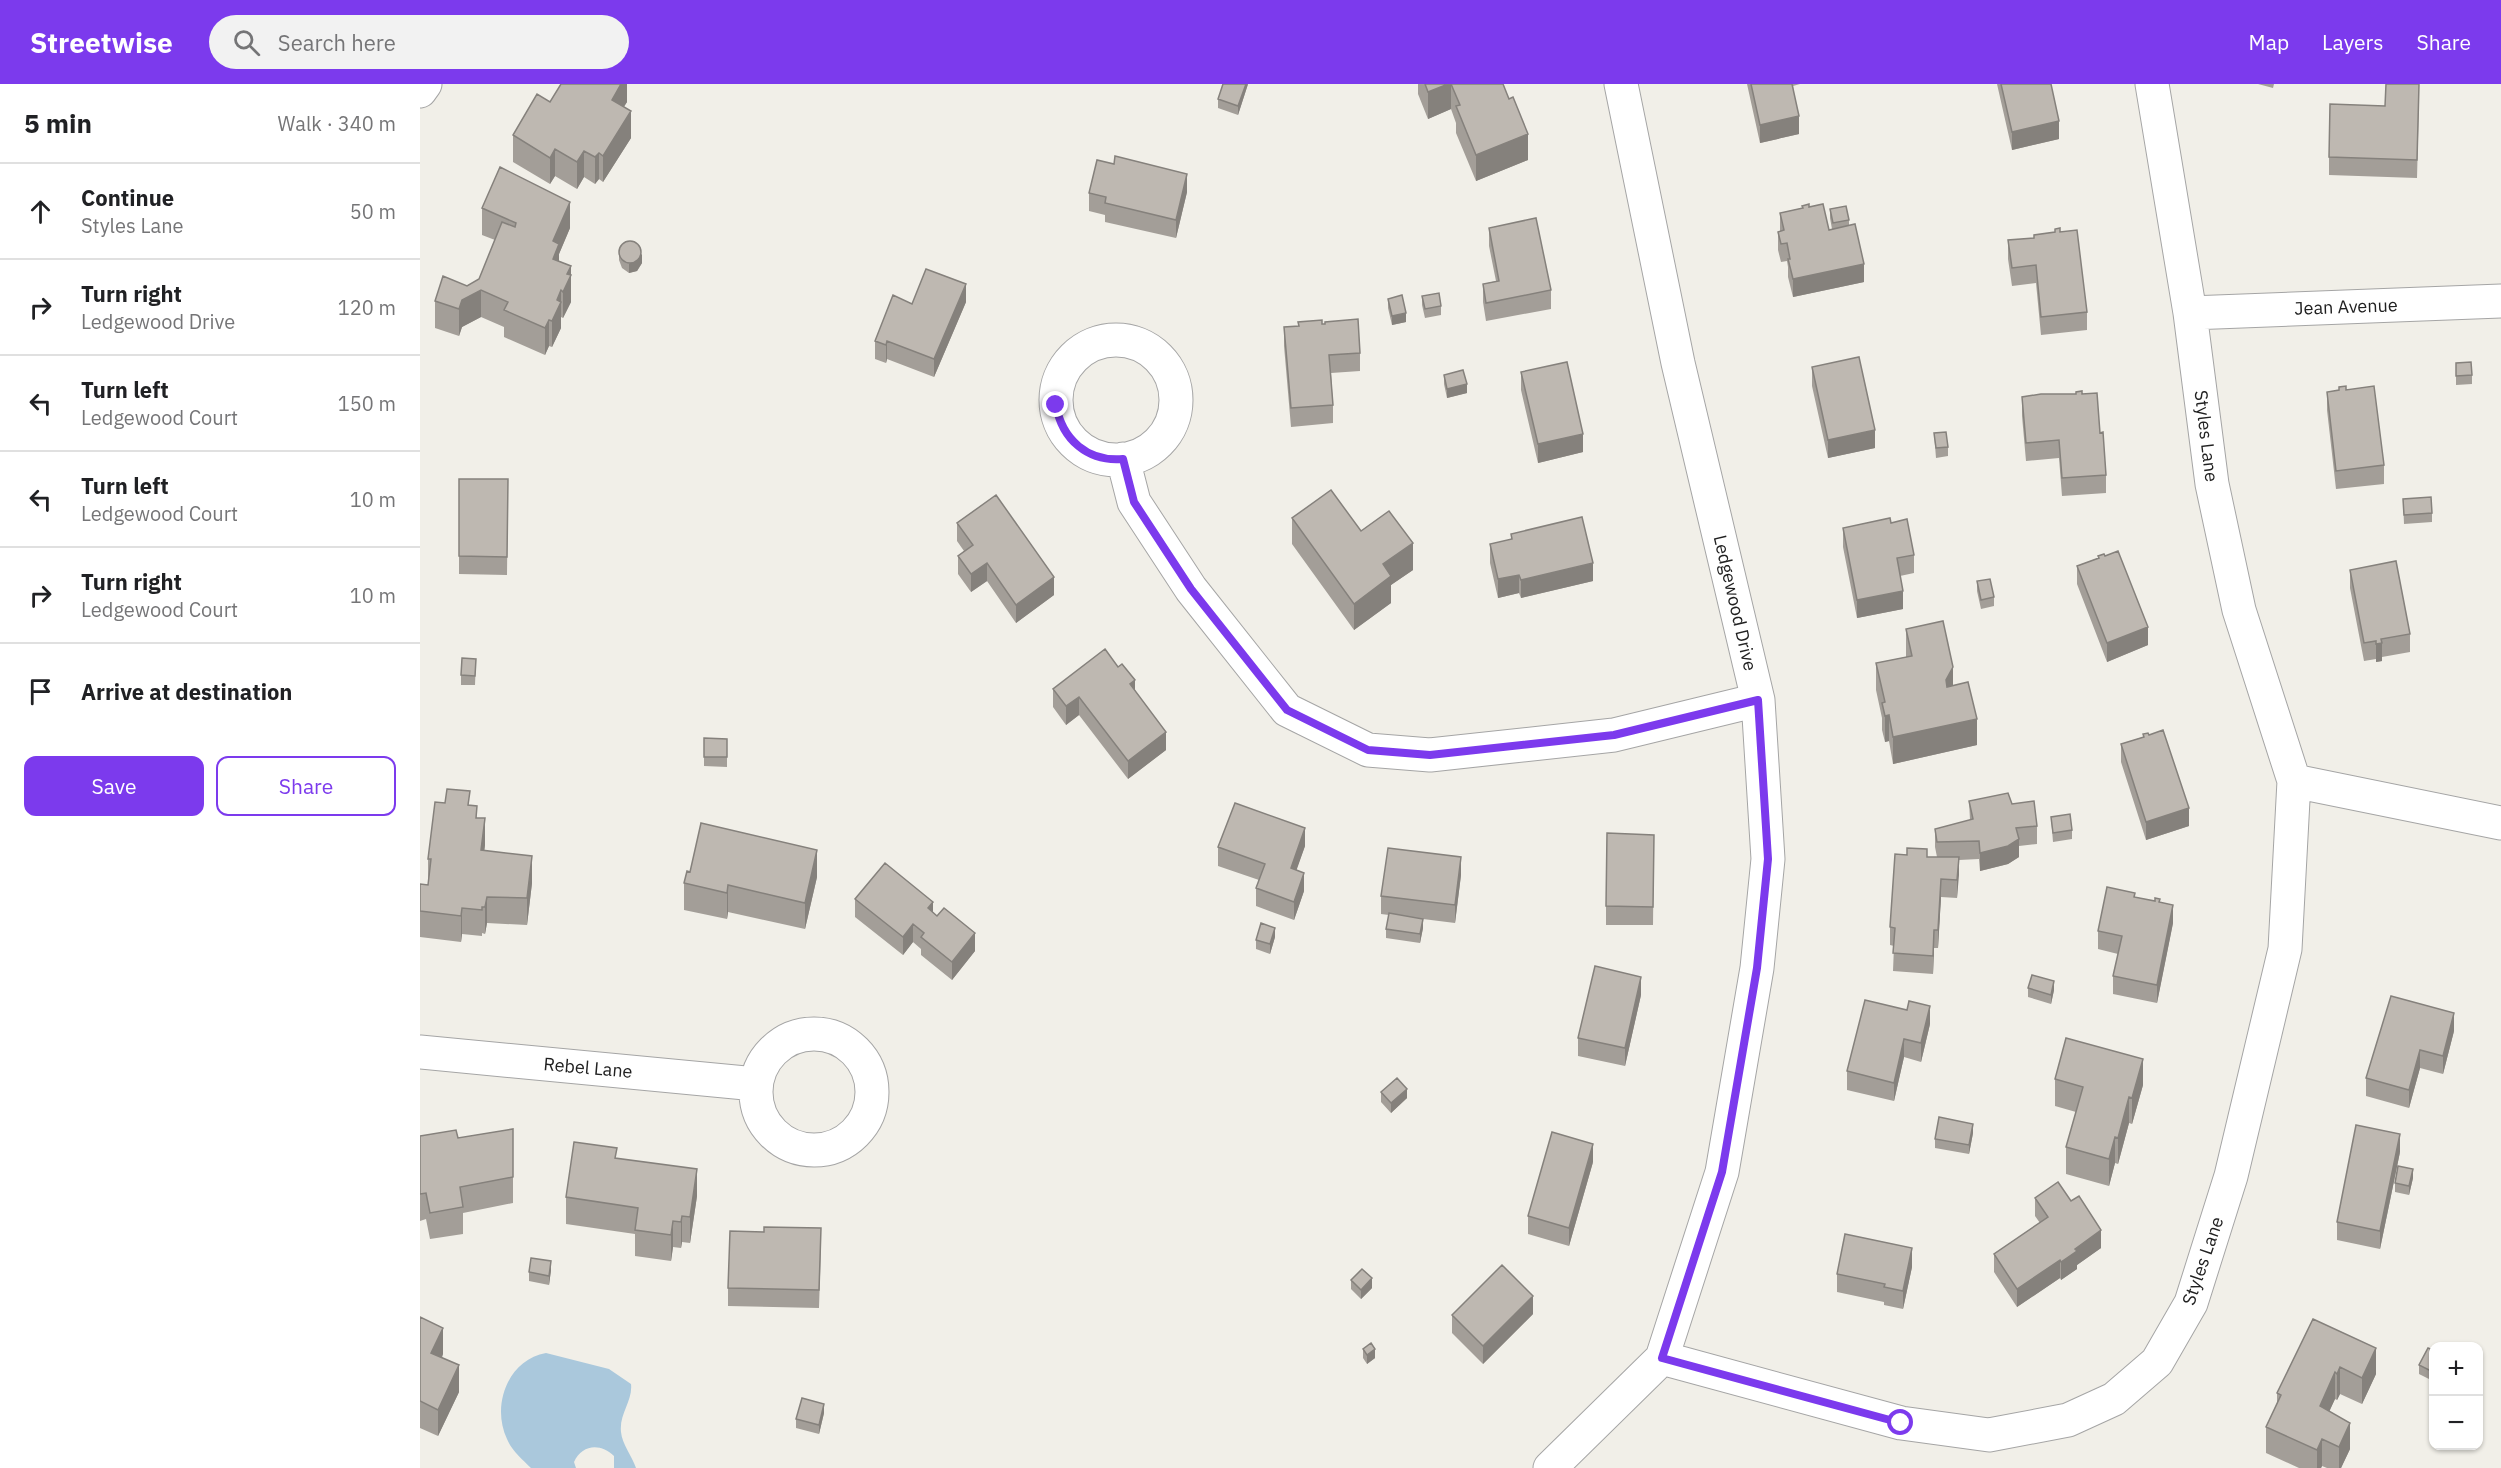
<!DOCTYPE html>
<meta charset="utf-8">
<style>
:root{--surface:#fff;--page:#f2f2f2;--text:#202124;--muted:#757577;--line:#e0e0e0;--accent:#7c3aed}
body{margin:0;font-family:"IBM Plex Sans",sans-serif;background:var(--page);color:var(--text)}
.controls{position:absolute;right:18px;bottom:18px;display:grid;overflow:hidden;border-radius:12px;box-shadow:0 2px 4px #0004}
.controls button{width:54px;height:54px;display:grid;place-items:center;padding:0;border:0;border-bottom:2px solid var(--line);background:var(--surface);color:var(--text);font:30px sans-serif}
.stop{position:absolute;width:18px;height:18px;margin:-14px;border:4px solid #7c3aed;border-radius:50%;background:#fff}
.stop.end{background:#7c3aed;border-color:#fff;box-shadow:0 2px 6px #0008}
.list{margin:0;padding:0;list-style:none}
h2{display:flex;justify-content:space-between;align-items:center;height:78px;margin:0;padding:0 24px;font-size:26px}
h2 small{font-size:20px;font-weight:400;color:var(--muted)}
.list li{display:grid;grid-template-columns:39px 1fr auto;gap:18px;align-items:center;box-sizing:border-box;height:96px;padding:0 24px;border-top:2px solid var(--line)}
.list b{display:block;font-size:22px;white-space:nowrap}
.list p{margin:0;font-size:20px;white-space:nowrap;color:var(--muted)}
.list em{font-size:20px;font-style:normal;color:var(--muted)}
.actions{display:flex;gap:12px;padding:18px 24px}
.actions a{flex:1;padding:14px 0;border:2px solid var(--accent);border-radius:12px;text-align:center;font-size:21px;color:var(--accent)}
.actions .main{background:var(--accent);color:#fff}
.icon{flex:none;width:33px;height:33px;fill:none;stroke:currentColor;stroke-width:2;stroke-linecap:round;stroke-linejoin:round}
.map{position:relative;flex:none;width:2081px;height:1384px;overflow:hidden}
header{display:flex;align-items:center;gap:36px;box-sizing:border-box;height:84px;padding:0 30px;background:var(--accent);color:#fff}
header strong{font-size:28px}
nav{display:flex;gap:33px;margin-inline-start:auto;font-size:21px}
.search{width:420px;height:54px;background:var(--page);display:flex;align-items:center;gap:15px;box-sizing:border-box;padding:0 21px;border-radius:33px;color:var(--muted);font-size:22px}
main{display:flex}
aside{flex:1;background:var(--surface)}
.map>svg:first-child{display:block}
.water{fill:#aac8dc}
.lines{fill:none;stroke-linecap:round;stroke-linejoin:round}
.minor-casing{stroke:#a5a5a5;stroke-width:35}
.minor{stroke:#fff;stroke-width:33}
.wall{fill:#a39e98}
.shaded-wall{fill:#85817c}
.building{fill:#beb8b1;stroke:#85817c;stroke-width:1.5}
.route{stroke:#7c3aed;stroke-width:8}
.labels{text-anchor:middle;stroke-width:5;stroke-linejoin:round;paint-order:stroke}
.street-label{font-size:18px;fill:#212121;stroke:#fff}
</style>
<header>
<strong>Streetwise</strong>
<div class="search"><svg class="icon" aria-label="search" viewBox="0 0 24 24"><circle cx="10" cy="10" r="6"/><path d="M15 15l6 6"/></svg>Search here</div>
<nav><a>Map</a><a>Layers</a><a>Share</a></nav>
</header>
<main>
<aside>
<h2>5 min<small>Walk · 340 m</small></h2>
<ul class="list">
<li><svg class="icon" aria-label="ahead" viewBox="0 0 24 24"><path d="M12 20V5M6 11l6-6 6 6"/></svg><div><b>Continue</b><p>Styles Lane</p></div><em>50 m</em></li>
<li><svg class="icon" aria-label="right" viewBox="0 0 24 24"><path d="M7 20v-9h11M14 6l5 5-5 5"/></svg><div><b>Turn right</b><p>Ledgewood Drive</p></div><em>120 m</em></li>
<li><svg class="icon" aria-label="left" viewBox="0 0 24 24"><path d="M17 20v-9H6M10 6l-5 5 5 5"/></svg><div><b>Turn left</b><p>Ledgewood Court</p></div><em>150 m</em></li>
<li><svg class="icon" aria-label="left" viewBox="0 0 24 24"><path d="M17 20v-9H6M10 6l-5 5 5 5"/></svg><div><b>Turn left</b><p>Ledgewood Court</p></div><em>10 m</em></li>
<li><svg class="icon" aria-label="right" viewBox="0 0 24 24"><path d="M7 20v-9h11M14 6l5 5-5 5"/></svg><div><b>Turn right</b><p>Ledgewood Court</p></div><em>10 m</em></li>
<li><svg class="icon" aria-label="arrive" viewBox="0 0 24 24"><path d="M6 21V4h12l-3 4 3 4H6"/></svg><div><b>Arrive at destination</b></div></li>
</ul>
<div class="actions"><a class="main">Save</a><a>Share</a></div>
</aside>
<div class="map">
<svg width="2081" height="1384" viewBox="0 0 2081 1384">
<rect width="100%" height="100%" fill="#f1efe8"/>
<path class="water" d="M126,1269L189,1285L211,1300C213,1317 199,1330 201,1348C202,1360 212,1372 216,1384H194V1372C181,1359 162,1360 154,1378L156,1384H111C102,1375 92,1367 87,1355C71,1321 88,1276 126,1269Z"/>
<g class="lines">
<g class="minor-casing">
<path id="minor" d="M0,7L5,0
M1770,229L2081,217
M636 316a60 60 0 1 1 120 0a60 60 0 1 1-120 0Z
M703,375L714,418L771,505L867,626L948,666L1010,671L1194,651L1338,616
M1874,697L2081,739
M336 1008a58 58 0 1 1 116 0a58 58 0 1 1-116 0Z
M0,968L336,1000
M1242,1274L1481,1339L1569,1351L1648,1336L1694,1315L1737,1278L1771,1219L1811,1092L1865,865L1874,697L1819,526L1792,400L1770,229L1732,0
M1130,1384L1242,1274L1302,1088L1337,884L1348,775L1338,616L1258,279L1201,0"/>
</g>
<use href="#minor" class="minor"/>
</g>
<path class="wall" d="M207,0V18L204,22L211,54L183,98L179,95L175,100L164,93L157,105L135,92L130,100L93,78V51L130,18Z
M828,0L818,31L798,24V15Z
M998,0H1083L1108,76L1056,97L1036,49V39L1031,25L1008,35L998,10Z
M1327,0H1380L1373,2L1379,50L1340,59Z
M1577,0H1631L1639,55L1592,66Z
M1838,0H1854L1853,4Z
M1999,16L1997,94L1909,91V73L1965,22Z
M767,108L756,154L685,138V131L669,127V109Z
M1382,122L1409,146L1412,145L1410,134V125L1429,136V142L1444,198L1373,213L1368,193V183L1367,177L1361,178L1358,166V148L1360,147V129L1382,124Z
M62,124L150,144L139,170V177L151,191V218L143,234L141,233V244L132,263L129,262L125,271L84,253V243L61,233L42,243L39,252L15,244V217L47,202L59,195L75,156L62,151Z
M1069,144L1131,206V225L1066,237L1063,218V200L1076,197L1069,162Z
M1635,145L1640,148L1667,228V246L1621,251L1616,199L1592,202L1588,175V156L1614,154L1635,148Z
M199,167L222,179L217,187L209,189L202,184L199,176Z
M1002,212L1021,222V231L1005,234L1002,221Z
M968,215L986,238L972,241L968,224Z
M546,218L514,293L467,275L466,279L455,275V257L492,220Z
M878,238L902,240L940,269V287L911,289L913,321V339L871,343L864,262V243L878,242Z
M2036,279L2052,291V300L2036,301Z
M1392,283L1455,364L1408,374L1392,302Z
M1101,288L1163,368L1118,379L1101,306Z
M1024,291L1047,309L1027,314L1024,300Z
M1926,306L1964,381V400L1916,405L1907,326V308Z
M1662,310L1680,349L1686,391V409L1642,412L1639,374L1606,377L1602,332V313Z
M1514,349L1528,363V372L1516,374Z
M39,395H88L87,491L39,490Z
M1983,415L2012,429V438L1984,440Z
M872,434L941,447L993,486L971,501V519L934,546L872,460Z
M537,439L634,511L596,539L567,497L551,508L538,490V472L544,467L537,457Z
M1471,439L1494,471V489L1480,492L1483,525L1437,534L1423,463V444Z
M1091,450L1173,497L1101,514L1099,509L1078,514L1070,479V460L1091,456Z
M1678,472H1685L1728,561L1687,578L1657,500V482L1678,474Z
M1930,486L1990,550V568L1962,573V577L1956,578V575L1944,577L1930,504Z
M1557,497L1574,513V522L1561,525L1557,507Z
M1486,545L1533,602L1557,661L1473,680L1469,657L1465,658L1462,646V634L1456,606V579L1486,573Z
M56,575L55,601H41V591Z
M633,605L715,606L746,666L708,695L659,631L646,641L633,623Z
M1723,650L1769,742L1726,756L1701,678V660L1723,653Z
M284,654L307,655V683L284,682Z
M1549,717L1592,720L1617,742V760L1599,762V773L1588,780L1560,787L1559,775L1539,776L1537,814L1521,813L1518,864H1514L1513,890L1473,887L1474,862L1470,861V843L1507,773H1517L1515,763V745L1550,736Z
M50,721L57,734L65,761L64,767L112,799L107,841L67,839L65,850L62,849V852L42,850L41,858L0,853V800L8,801V775Z
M1631,733L1652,746V755L1633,758Z
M1234,751L1233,841H1186V822Z
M885,762L876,786L884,807L874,836L836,822V804L839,796L798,782V763Z
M270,788L397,793L385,845L308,828L307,835L264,826V799Z
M1041,791L1035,839L1003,835V844L1000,859L966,854V845L969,831L961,830V812Z
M1715,813L1740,818L1753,839L1737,919L1693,910V892L1698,870L1678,865V847Z
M435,815L513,828L555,867L532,896L501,871V865L493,858L483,871L435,833Z
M855,853L850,870L836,865V856Z
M1608,904L1634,906L1631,920L1608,913Z
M1221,911L1205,982L1158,972V954Z
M1510,940L1501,978L1484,973L1474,1017L1427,1006V987Z
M2034,947L2023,990L2000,984L1989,1024L1946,1012V994Z
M1635,995L1723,1001L1712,1040L1709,1039L1698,1080L1695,1079L1689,1102L1646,1090V1063L1656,1028L1635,1022Z
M961,1008L987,1014L971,1029L961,1018Z
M93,1045V1119L43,1129V1150L10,1155L6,1135L0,1137V1052L38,1054Z
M1553,1049L1549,1070L1515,1064V1055Z
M1980,1068L1960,1165L1917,1156V1138Z
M197,1074L277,1112L270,1159L262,1158L261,1164L253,1163L251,1177L215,1172V1150L146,1140V1113Z
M1173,1078L1149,1162L1108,1150V1132Z
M1993,1094L1989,1111L1975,1108V1099Z
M1615,1114L1681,1164L1657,1181V1185L1641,1196L1640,1194L1597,1223L1574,1188V1170L1620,1139L1615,1132Z
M401,1162L399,1224L308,1222V1204Z
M1492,1183L1483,1225L1464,1221V1218L1417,1208V1190Z
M131,1186L129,1201L109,1197V1188Z
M931,1196L952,1204L941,1215L931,1205Z
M1113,1230L1063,1280L1032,1249V1231Z
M0,1233L23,1270L22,1274L39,1308L18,1352L0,1344Z
M1893,1235L1956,1290L1942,1320L1920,1310L1917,1316L1915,1315L1909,1327L1930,1365L1921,1384H1907L1902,1382L1901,1384H1879L1846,1369V1343L1857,1320V1309Z
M943,1265L955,1274L947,1280L943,1274Z
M2013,1266V1297L1999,1290V1281Z
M404,1329L399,1350L376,1344V1335Z"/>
<path class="shaded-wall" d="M201,0H207V18L192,42V16Z
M826,0H828L818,31V22Z
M1028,0H1031V25L1008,35V8Z
M211,27V54L183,98V72Z
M1379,32V50L1340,59V41Z
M1639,37V55L1592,66V48Z
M1108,50V76L1056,97V71Z
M135,65V92L130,100V74Z
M164,67V93L157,105V78Z
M179,69V95L175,100V73Z
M767,90V108L756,154V136Z
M150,118V144L139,170V186L133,201V157Z
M222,170V179L217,187L209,189V180Z
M1444,180V198L1373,213V195Z
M151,182V218L143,234V208L147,190Z
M546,200V218L514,293V275Z
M61,206V233L42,243L39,252V225L42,216Z
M141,206V244L132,263V237L137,216Z
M986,229V238L972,241V232Z
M129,236V262L125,271V244Z
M467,257V275L466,279V261Z
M1047,300V309L1027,314V305Z
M1455,346V364L1408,374V356Z
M1163,350V368L1118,379V360Z
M993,459V486L971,501V519L934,546V520L963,480Z
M567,479V497L551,508V490Z
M1173,479V497L1101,514V496Z
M1099,491V509L1078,514V495Z
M634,493V511L596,539V521Z
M1483,507V525L1437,534V516Z
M1728,543V561L1687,578V559Z
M1962,559V577L1956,578V560Z
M1533,583V610L1526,622V596Z
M715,596V614L710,600Z
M659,613V631L646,641V622Z
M1469,631V657L1465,658V632Z
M1557,635V661L1473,680V653Z
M746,648V666L708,695V677Z
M1769,724V742L1726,756V738Z
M65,734V761L61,793V766Z
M885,744V762L871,802V784Z
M1599,755V773L1588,780L1560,787V769Z
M397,766V793L385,845V819Z
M112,772V799L107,841V814Z
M1041,773V791L1035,839V821Z
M1539,773V791L1537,814V796Z
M884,789V807L874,836V818Z
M1521,795V813L1518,864V846Z
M308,801V828L307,835V809Z
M67,813V839L65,850V823Z
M513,818V836L508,824Z
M1753,821V839L1737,919V901Z
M42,824V850L41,858V832Z
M1003,835V844L1000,859V850Z
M493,840V858L483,871V853Z
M855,844V853L850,870V860Z
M1514,846V864L1513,890V872Z
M555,849V867L532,896V878Z
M1221,893V911L1205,982V964Z
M1634,897V906L1631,920V911Z
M1510,922V940L1501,978V959Z
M2034,929V947L2023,990V972Z
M1484,955V973L1474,1017V999Z
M2000,966V984L1989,1024V1006Z
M1723,975V1001L1712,1040V1014Z
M987,1005V1014L971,1029V1019Z
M1709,1013V1039L1698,1080V1054Z
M1553,1040V1049L1549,1070V1061Z
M1980,1050V1068L1960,1165V1147Z
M1695,1053V1079L1689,1102V1075Z
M1173,1060V1078L1149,1162V1144Z
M277,1085V1112L270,1159V1133Z
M1993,1085V1094L1989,1111V1102Z
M262,1132V1158L261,1164V1138Z
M253,1137V1163L251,1177V1151Z
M1681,1146V1164L1657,1181V1185L1641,1196V1178L1655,1165Z
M1492,1164V1183L1483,1225V1207Z
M1640,1176V1194L1597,1223V1205Z
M131,1177V1186L129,1201V1192Z
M952,1194V1204L941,1215V1206Z
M1113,1212V1230L1063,1280V1262Z
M23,1244V1270L11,1295V1269Z
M1956,1264V1290L1942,1320V1294Z
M955,1265V1274L947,1280V1271Z
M39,1281V1308L18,1352V1326Z
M1920,1283V1310L1917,1316V1290Z
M1915,1288V1315L1900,1348V1322Z
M404,1320V1329L399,1350V1341Z
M1930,1339V1365L1921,1384H1919V1363Z
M1902,1355V1382L1901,1384H1897V1366Z"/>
<path class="building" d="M141,0H201L192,16L211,27L183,72L179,69L175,73L164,67L157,78L135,65L130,74L93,51L117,10L130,18Z
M803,0H826L818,22L798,15Z
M1005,0H1028L1008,8Z
M1031,0H1083L1089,15L1093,13L1108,50L1056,71L1036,22L1040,21Z
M1331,0H1372L1379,32L1340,41Z
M1581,0H1631L1639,37L1592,48Z
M1966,0H1999L1997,76L1909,73L1910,20L1965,22Z
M695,72L767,90L756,136L685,119L686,113L669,109L677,76L694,80Z
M80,83L150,118L133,157L139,160L133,175L151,182L147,190L151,191L143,208L141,206L137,216L141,218L132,237L129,236L125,244L84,226L88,218L61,206L42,216L39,225L15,217L23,192L47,202L59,195L82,138L95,143L96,139L62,124Z
M1389,120V123L1403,120L1409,146L1435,140L1444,180L1373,195L1368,175H1370L1367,159L1361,160L1358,148L1364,146L1360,129L1383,124L1382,122Z
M1426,122L1429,136L1413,139L1410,125Z
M1116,134L1131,206L1066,219L1063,200L1079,197L1069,144Z
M1640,144V148L1657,146L1667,228L1621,233L1616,181L1592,184L1588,156L1614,154V151L1635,148V145Z
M199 168a11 11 0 1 1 22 0a11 11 0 1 1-22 0Z
M506,185L546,200L514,275L467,257L466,261L455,257L473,211L492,220Z
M1019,209L1021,222L1005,225L1002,212Z
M982,211L986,229L972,232L968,215Z
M938,235L940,269L909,271L913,321L871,324L864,243L879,242L878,238L902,236V240H905V238Z
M1439,273L1455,346L1408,356L1392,283Z
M1147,278L1163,350L1118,360L1101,288Z
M2051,278L2052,291L2036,292V279Z
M1043,286L1047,300L1027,305L1024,291Z
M1926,302V306L1954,302L1964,381L1916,387L1907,308L1919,306V303Z
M1662,307V310L1677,309L1680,349L1683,348L1686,391L1642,394L1639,356L1606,359L1602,313L1621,310H1656V308Z
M1526,348L1528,363L1516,364L1514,349Z
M39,395H88L87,473L39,472Z
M911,406L941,447L969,427L993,459L963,480L971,492L934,520L872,434Z
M576,411L634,493L596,521L567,479L551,490L538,472L553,461L537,439Z
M2011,413L2012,429L1984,431L1983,415Z
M1162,433L1173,479L1101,496L1099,491L1078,495L1070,460L1092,455L1091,450Z
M1470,434L1471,439L1487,435L1494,471L1477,474L1483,507L1437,516L1423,444Z
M1698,467L1728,543L1687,559L1657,482L1679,474L1678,472L1684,470L1685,472Z
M1976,477L1990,550L1961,555L1962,559L1956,560V557L1944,559L1930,486Z
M1570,495L1574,513L1561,516L1557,497Z
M1523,537L1533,583L1526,596L1527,603L1548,598L1557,635L1473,653L1469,631L1465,632L1462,619L1465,618L1456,579L1492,572L1486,545Z
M685,565L698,583L702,580L715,596L710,600L746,648L708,677L659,613L646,622L633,605Z
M42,574L56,575L55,592L41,591Z
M1743,646L1769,724L1726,738L1701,660L1724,653L1723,650L1728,649L1729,651Z
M284,654L307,655V673H284Z
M27,705L50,707L48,721L57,722L56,734H65L61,766L112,772L107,814L67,813L65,823H62V826L42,824L41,832L0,827V800L8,801L11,775H8L15,718L25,719Z
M1588,709L1592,720L1614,717L1617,742L1596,744L1599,755L1588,762L1560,769L1559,757L1517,758L1515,745L1553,735L1549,717Z
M815,719L885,744L871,784L884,789L874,818L836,804L845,780L798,763Z
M1650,730L1652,746L1633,749L1631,733Z
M281,739L397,766L385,819L308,801L307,809L264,799L267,787L270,788Z
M1187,749L1234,751L1233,823L1186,822Z
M968,764L1041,773L1035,821L961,812Z
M1487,764L1507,765V773H1539L1537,796L1521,795L1518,846H1514L1513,872L1473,869L1475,844L1470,843L1475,770L1487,771Z
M465,779L513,818L508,824L517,832L524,824L555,849L532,878L501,853L504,849L493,840L483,853L435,815Z
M1687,803L1715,809L1714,813L1735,817V814L1740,815L1739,818L1753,821L1737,901L1693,892L1702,852L1678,847Z
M969,829L1003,835L1000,850L966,845Z
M841,839L855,844L850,860L836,856Z
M1175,882L1221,893L1205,964L1158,954Z
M1612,891L1634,897L1631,911L1608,904Z
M1971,912L2034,929L2023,972L2000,966L1989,1006L1946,994Z
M1445,916L1487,926L1489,917L1510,922L1501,959L1484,955L1474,999L1427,987Z
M1646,954L1723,975L1712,1014L1709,1013L1698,1054L1695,1053L1689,1075L1646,1063L1663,1003L1635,995Z
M977,994L987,1005L971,1019L961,1008Z
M1519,1033L1553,1040L1549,1061L1515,1055Z
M1936,1041L1980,1050L1960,1147L1917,1138Z
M93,1045V1093L40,1103L43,1123L10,1129L6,1109L0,1110V1052L36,1046L38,1054Z
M1132,1048L1173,1060L1149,1144L1108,1132Z
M154,1058L197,1064L195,1074L277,1085L270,1133L262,1132L261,1138L253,1137L251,1151L215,1146L218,1124L146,1113Z
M1978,1082L1993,1085L1989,1102L1975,1099Z
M1638,1098L1651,1117L1659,1112L1681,1146L1655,1165L1657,1167L1641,1178L1640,1176L1597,1205L1574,1170L1628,1133L1615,1114Z
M344,1143L401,1144L399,1206L308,1204L310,1147L344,1148Z
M1425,1150L1492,1164L1483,1207L1464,1203L1465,1200L1417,1190Z
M111,1174L131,1177L129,1192L109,1188Z
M1082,1181L1113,1212L1063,1262L1032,1231Z
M942,1185L952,1194L941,1206L931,1196Z
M0,1233L23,1244L11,1269L39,1281L18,1326L0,1317Z
M1893,1235L1956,1264L1942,1294L1920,1283L1917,1290L1915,1288L1900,1322L1930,1339L1919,1363L1902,1355L1897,1366L1846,1343L1861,1311L1857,1309Z
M951,1259L955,1265L947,1271L943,1265Z
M2008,1264L2013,1266V1288L1999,1281Z
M382,1314L404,1320L399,1341L376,1335Z"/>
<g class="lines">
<path class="route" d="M636,321C642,356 668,378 703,375L714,418L771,505L867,626L948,666L1010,671L1194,651L1338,616L1348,775L1337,884L1302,1088L1242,1274L1481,1339"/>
</g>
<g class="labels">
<g class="street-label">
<text transform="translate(1926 223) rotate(-2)" y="6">Jean Avenue</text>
<text transform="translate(1786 352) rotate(83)" y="6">Styles Lane</text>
<text transform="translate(1315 519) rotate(77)" y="6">Ledgewood Drive</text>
<text transform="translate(168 984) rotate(5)" y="6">Rebel Lane</text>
<text transform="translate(1783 1177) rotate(-71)" y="6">Styles Lane</text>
</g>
</g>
</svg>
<div class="controls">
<button>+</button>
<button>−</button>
</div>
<div class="stop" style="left:1481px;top:1339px"></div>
<div class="stop end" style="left:636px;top:321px"></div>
</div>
</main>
